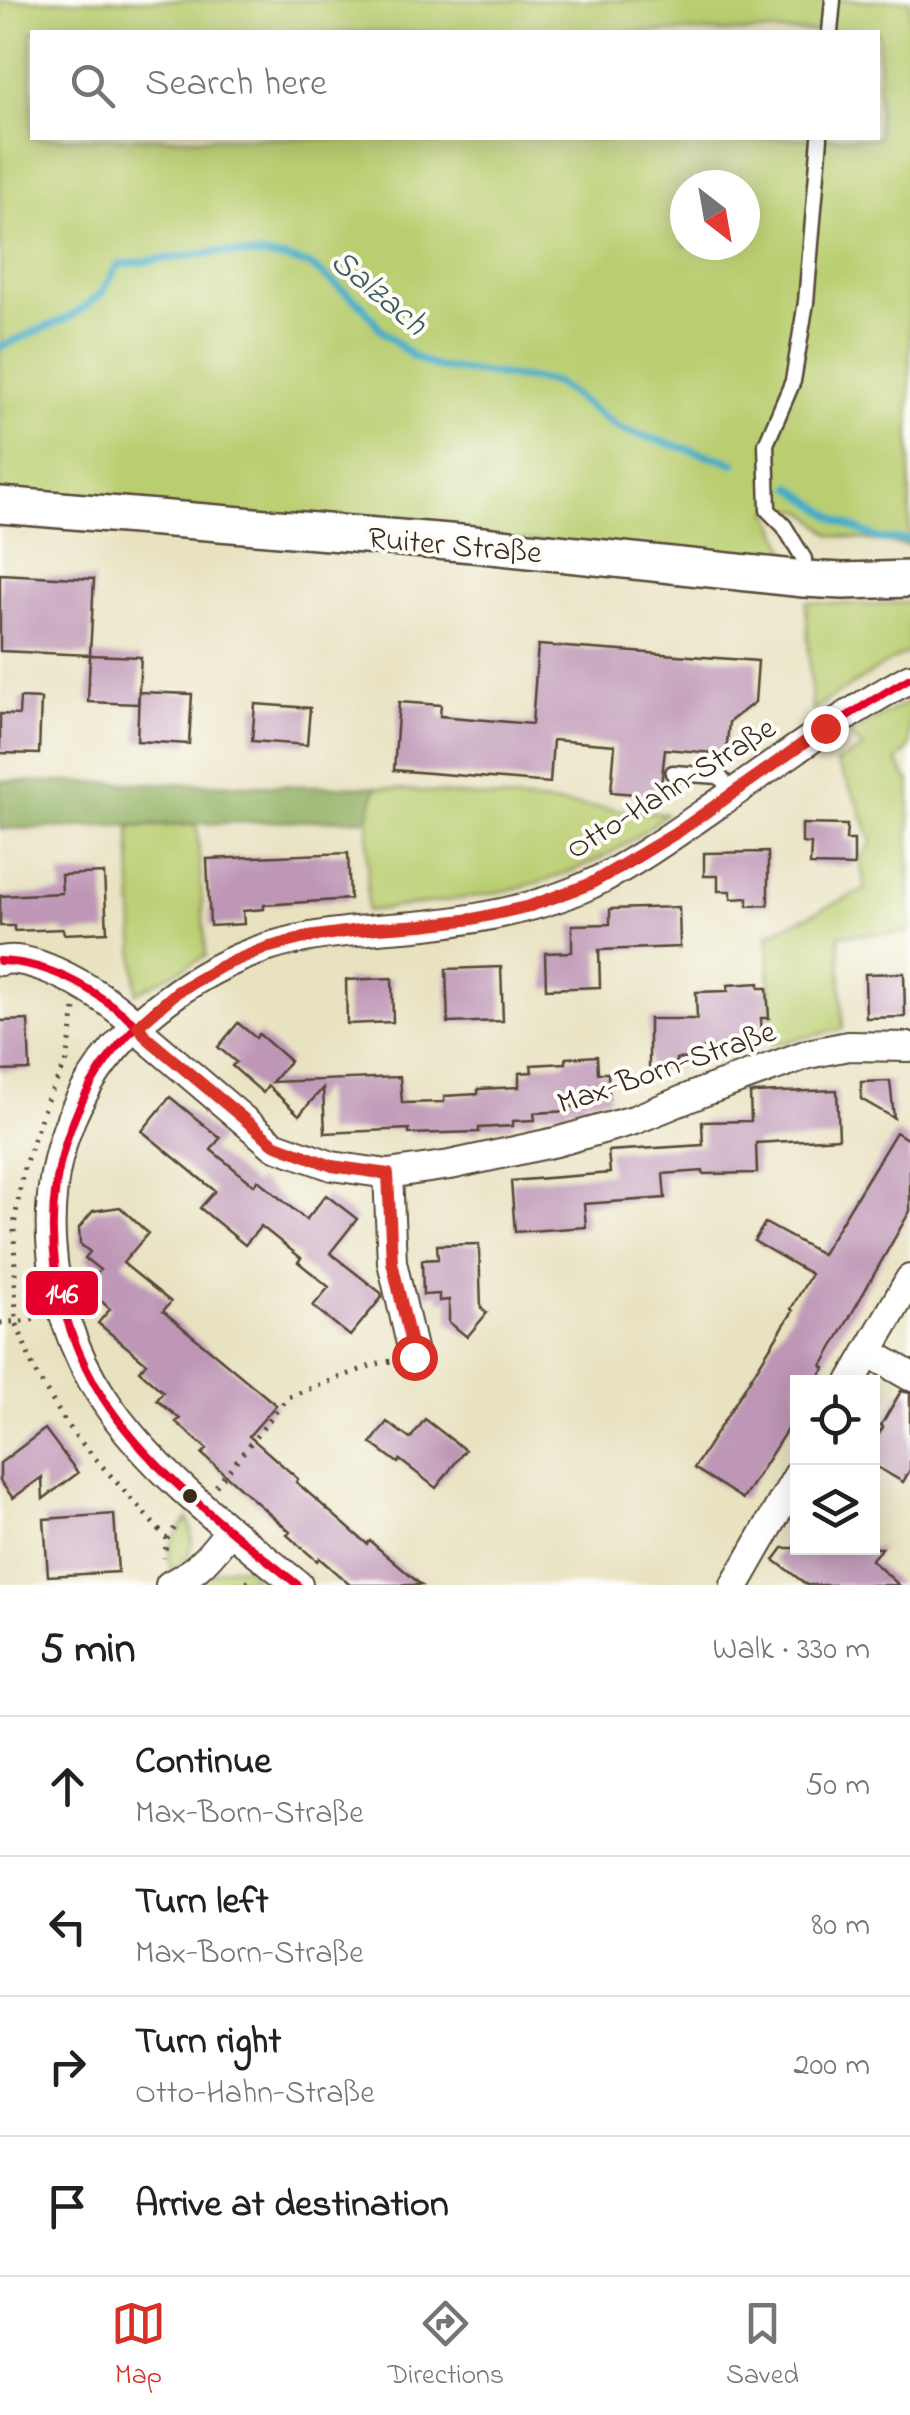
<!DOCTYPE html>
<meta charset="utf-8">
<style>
:root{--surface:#fff;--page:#f2f2f2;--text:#202124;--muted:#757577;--line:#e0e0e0;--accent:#d93025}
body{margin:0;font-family:"Indie Flower",sans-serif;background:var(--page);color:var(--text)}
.controls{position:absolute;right:30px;bottom:30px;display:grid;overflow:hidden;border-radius:0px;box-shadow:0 5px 25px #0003}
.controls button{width:90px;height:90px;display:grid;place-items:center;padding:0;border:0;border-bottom:2px solid var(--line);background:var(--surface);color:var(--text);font:50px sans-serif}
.compass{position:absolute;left:670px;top:170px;width:90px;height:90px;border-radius:50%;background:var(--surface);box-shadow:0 5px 25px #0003;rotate:149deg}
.stop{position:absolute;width:30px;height:30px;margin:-22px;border:8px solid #d93025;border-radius:50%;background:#fff}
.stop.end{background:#d93025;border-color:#fff;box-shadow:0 2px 10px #0008}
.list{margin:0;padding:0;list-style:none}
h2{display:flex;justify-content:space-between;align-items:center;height:130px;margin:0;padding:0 40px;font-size:42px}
h2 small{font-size:32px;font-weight:400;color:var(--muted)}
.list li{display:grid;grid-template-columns:65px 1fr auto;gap:30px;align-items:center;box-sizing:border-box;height:140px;padding:0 40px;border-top:2px solid var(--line)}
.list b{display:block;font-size:38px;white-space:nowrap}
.list p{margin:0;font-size:32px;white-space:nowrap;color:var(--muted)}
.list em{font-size:32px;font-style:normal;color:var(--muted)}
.icon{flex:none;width:55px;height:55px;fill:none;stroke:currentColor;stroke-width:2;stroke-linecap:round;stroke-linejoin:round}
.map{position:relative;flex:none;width:910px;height:1585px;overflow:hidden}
.search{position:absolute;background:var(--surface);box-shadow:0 5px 25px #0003;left:30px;right:30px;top:30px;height:110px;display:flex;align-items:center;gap:25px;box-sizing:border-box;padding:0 35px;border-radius:0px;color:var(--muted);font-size:38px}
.sheet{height:690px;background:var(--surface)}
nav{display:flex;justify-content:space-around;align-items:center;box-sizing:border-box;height:140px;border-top:2px solid var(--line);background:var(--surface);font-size:28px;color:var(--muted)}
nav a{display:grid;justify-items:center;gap:5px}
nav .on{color:var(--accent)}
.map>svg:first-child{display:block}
.green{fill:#bace71;stroke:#7a7c48;stroke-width:2.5;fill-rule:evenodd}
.forest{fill:#93b163;stroke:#676e40;stroke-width:2.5}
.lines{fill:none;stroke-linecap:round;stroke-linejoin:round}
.stream{stroke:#43acc2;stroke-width:8}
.building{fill:#be96b6}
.service-casing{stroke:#554636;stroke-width:19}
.minor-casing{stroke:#554636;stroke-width:32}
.tertiary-casing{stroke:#554636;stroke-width:40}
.path{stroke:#554636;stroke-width:5;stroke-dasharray:2.5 8;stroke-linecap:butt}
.service{stroke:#fff;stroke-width:14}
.minor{stroke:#fff;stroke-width:28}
.tertiary{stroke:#fff;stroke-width:35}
.bus-1-casing{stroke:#fdfcf7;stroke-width:15}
.bus-1{stroke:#e4002b;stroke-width:8}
.route{stroke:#d93025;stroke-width:12}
.bus-dot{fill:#3b2a1e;stroke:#fdfcf7;stroke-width:4}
.labels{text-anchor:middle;stroke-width:8;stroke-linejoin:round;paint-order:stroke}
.street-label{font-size:32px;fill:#3b2a1e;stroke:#fdfcf7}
.water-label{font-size:35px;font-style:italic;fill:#3e5e60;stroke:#fdfcf7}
.line-badge{stroke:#fdfcf7;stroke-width:4}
.badge-label{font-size:28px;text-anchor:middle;font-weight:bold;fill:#fff}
</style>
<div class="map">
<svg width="910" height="1585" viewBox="0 0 910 1585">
<rect width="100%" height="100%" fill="#fdfcf7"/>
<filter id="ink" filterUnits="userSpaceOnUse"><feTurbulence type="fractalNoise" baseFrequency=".01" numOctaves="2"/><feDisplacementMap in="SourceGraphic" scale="20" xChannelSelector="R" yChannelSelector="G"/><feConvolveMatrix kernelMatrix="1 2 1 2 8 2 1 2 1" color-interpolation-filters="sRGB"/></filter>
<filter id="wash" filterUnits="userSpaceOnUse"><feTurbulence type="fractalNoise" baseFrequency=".0048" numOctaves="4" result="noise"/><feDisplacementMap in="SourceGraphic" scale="40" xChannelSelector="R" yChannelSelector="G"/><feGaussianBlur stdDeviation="2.25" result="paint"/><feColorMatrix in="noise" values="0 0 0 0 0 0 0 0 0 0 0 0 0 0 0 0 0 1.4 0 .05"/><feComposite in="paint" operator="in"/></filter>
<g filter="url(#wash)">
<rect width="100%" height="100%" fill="#e8e2c1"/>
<path class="green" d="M0,0H910V546L831,535L805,511L783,508L769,511L789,555L784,563L0,493ZM32,32H878V138H32ZM685,185H745V245H685Z
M806,602L873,605L910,602V651L887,663L812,710Z
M910,701V748L897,760L905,776L910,780V933L839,935L843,1029L772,1045L768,934L865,890L860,858L872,843C864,814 852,789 836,763L863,748L849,735L852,732Z
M376,787L665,814C581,891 474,897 367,911L368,819Z
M197,825L206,956L136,993L130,827Z
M188,1518C195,1541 194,1556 172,1571C163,1549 175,1534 188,1518Z
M232,1567L246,1568L259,1575L224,1585H193L218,1571Z"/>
<path class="forest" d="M0,781L376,787L368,819L0,829Z"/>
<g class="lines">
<path class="stream" d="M0,347L72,316L101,294L118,265L218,252L282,258L310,265L362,305L381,330L412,356L436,367L554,382L620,429L734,463
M792,487L839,521L879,539L910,540"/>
</g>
<g id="blocks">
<path class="building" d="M0,574L94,579L90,655L0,651Z
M538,645L758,661L755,702L729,722L726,754L665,749L660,796L611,792L615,745L553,740L550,783L394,770L399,702L441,705L440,716L532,724Z
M90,655L141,657L138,704L88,702Z
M139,692L192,694L189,744L137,741Z
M20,698L41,699L39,754L0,753V714L19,715Z
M255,704L310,708L307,745L252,741Z
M802,824L847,825L846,840H854V866L810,865L811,844L802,843Z
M768,852V905L748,906V898L731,899V891H718V876H704V853Z
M348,853L350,899L264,905V909L243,911L244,924L210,926L207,859Z
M104,873L107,932L64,934L63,929L14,931V926H0V896L62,893L61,875Z
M679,907L680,947L599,950L600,987L546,989L545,953L572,952V925L610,924V909Z
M501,967L503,1021L448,1023L446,969Z
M904,973L905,1017L866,1018L865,974Z
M392,978L393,1022L347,1024L346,980Z
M759,983V988H767L769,1018H761L762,1040L730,1042V1047L701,1049L702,1058L676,1059V1069H649V1019H697L696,992L728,991V985Z
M28,1020L30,1070L0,1071V1021Z
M238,1023L256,1038L259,1034L290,1061L272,1082L400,1077L402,1103L444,1102V1096L478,1094V1089L519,1087V1073L532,1072L531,1065L566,1063V1058L597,1056L598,1073H608L609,1098L584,1100V1106L568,1107L569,1111L534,1113L535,1120L513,1121V1126L479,1128V1132L409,1134V1129L325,1133L323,1088L299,1115L268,1086L263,1093L232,1066L236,1062L218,1047Z
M890,1081L894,1118L861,1099V1082Z
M837,1090L839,1138L756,1143L757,1173L703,1174V1171L663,1174L665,1198L584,1204L586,1227L515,1232L511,1181L610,1173L608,1151L703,1145L702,1122L751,1121L750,1094L753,1093Z
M170,1097L220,1138L211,1150L254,1185L258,1180L306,1220L326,1195L357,1219L330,1253L381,1293L382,1297L350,1336L313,1306L329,1287L298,1262L301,1258L261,1226L245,1245L200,1208L215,1191L142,1131Z
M896,1132L910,1141V1211L822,1366L825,1368L816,1382H798V1412L743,1499L694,1468L793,1311L791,1309L811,1274L754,1241L765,1223L822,1254Z
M120,1207L148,1233L123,1263L171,1302L163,1311L276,1405L249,1436L298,1479L296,1482L367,1544L370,1541L421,1585H350L319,1558L317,1561L287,1535L290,1532L202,1454L207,1449L176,1422L180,1419L157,1400L163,1392L139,1371L146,1363L98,1323L110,1309L86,1287L100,1270L85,1258L90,1252L80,1244L79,1228L93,1211Z
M479,1244L481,1308L487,1313L467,1337L449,1322V1300L439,1301V1294L423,1295L422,1260L438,1259L437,1245Z
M901,1391L910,1393V1470L903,1482L872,1464V1446L883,1427L881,1425Z
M425,1419L465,1450L436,1488L400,1460L398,1463L371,1443L387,1422L410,1439Z
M45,1429L78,1473L43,1499L42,1477L13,1498L0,1481V1463Z
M114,1514L118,1572L48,1576L44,1519Z
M783,1548H882L871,1560L899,1585H807L774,1560Z"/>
</g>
</g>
<g filter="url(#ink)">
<use href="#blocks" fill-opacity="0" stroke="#554636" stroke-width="2.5"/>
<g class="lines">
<g class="service-casing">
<path id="service" d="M830,32L833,0
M804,578V559L784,526L768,510L766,444L793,381L806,302L820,138
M673,773L719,776L733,793"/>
</g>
<g class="minor-casing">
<path id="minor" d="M0,961C5,960 11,959 16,960C53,963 127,1008 147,1038L273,1145L332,1166L388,1174L450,1165L556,1142L634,1120L703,1092L808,1054L848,1046L910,1047
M388,1174L392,1262L414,1357
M868,1352L910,1376
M851,1382L910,1279
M170,1585C197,1572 212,1554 230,1530
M298,1585C231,1531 150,1470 103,1398C42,1306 30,1178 90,1082C129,1020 196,971 265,948C317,931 372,930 426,925C481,919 540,908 591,884C637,862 680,830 722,801C783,758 844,714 910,678
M735,1585L798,1475"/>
</g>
<g class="tertiary-casing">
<path id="tertiary" d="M0,505L473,544L804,579L843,581L910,579"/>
</g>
<path class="path" d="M75,1009L67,1061L46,1102L23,1171L14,1226L16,1322L35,1372L71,1431L167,1539L164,1558
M0,1323L42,1319
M216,1486L288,1397L376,1364L392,1361
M167,1539L179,1522
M236,1585L253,1581"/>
<use href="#service" class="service"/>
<use href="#minor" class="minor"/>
<use href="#tertiary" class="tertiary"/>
<g class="bus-1-casing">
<path id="bus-1" d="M0,961C54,963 98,992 138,1026
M298,1585C229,1529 152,1474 103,1398C0,1231 60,1030 244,956C303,933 364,931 426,925C475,920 524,911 570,893C627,871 678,832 728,797C788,755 847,714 910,678"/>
</g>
<use href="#bus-1" class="bus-1"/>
</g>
</g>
<g class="lines" filter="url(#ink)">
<path class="route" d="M414,1357L392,1262L388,1174L332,1166L274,1144L147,1038L138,1026L177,992L222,966L266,948L308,937L375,928L422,925L473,919L530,906L590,884L678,832L825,728"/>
</g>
<circle class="bus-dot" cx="190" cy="1496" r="9"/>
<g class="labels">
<g class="street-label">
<text transform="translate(455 544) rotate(5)" y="11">Ruiter Straße</text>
<text transform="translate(670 787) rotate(-32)" y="11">Otto-Hahn-Straße</text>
<text transform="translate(666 1066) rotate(-19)" y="11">Max-Born-Straße</text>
</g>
<g class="water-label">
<text transform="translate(380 291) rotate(40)" y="12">Salzach</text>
</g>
</g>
<rect class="line-badge" x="24" y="1269" width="76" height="48" rx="10" fill="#e4002b"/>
<g class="badge-label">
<text x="62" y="1303">146</text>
</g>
</svg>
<div class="controls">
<button><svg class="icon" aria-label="locate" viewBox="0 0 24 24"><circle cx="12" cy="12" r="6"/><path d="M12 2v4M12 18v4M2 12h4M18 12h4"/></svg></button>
<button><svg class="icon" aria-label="layers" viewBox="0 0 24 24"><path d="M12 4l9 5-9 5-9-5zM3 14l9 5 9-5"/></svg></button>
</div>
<svg class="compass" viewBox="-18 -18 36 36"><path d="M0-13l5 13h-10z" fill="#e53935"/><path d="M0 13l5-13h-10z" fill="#757577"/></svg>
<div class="stop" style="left:414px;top:1357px"></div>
<div class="stop end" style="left:825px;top:728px"></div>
<div class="search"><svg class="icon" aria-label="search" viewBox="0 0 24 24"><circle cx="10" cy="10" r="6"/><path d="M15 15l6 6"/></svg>Search here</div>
</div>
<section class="sheet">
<h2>5 min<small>Walk · 330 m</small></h2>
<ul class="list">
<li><svg class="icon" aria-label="ahead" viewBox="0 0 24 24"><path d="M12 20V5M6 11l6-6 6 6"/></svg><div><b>Continue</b><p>Max-Born-Straße</p></div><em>50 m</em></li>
<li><svg class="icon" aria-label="left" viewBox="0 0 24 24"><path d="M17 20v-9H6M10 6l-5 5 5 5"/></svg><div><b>Turn left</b><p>Max-Born-Straße</p></div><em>80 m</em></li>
<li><svg class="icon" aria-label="right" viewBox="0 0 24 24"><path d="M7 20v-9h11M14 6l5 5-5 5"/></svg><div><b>Turn right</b><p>Otto-Hahn-Straße</p></div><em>200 m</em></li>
<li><svg class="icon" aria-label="arrive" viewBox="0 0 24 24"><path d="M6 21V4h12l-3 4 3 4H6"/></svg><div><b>Arrive at destination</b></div></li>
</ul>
</section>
<nav>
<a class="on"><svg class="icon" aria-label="map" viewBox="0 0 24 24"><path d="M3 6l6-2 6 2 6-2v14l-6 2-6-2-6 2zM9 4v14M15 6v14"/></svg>Map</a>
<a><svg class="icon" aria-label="directions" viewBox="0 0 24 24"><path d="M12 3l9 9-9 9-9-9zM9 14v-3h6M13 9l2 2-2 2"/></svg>Directions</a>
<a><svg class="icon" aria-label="saved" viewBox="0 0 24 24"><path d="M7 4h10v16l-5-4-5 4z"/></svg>Saved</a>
</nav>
